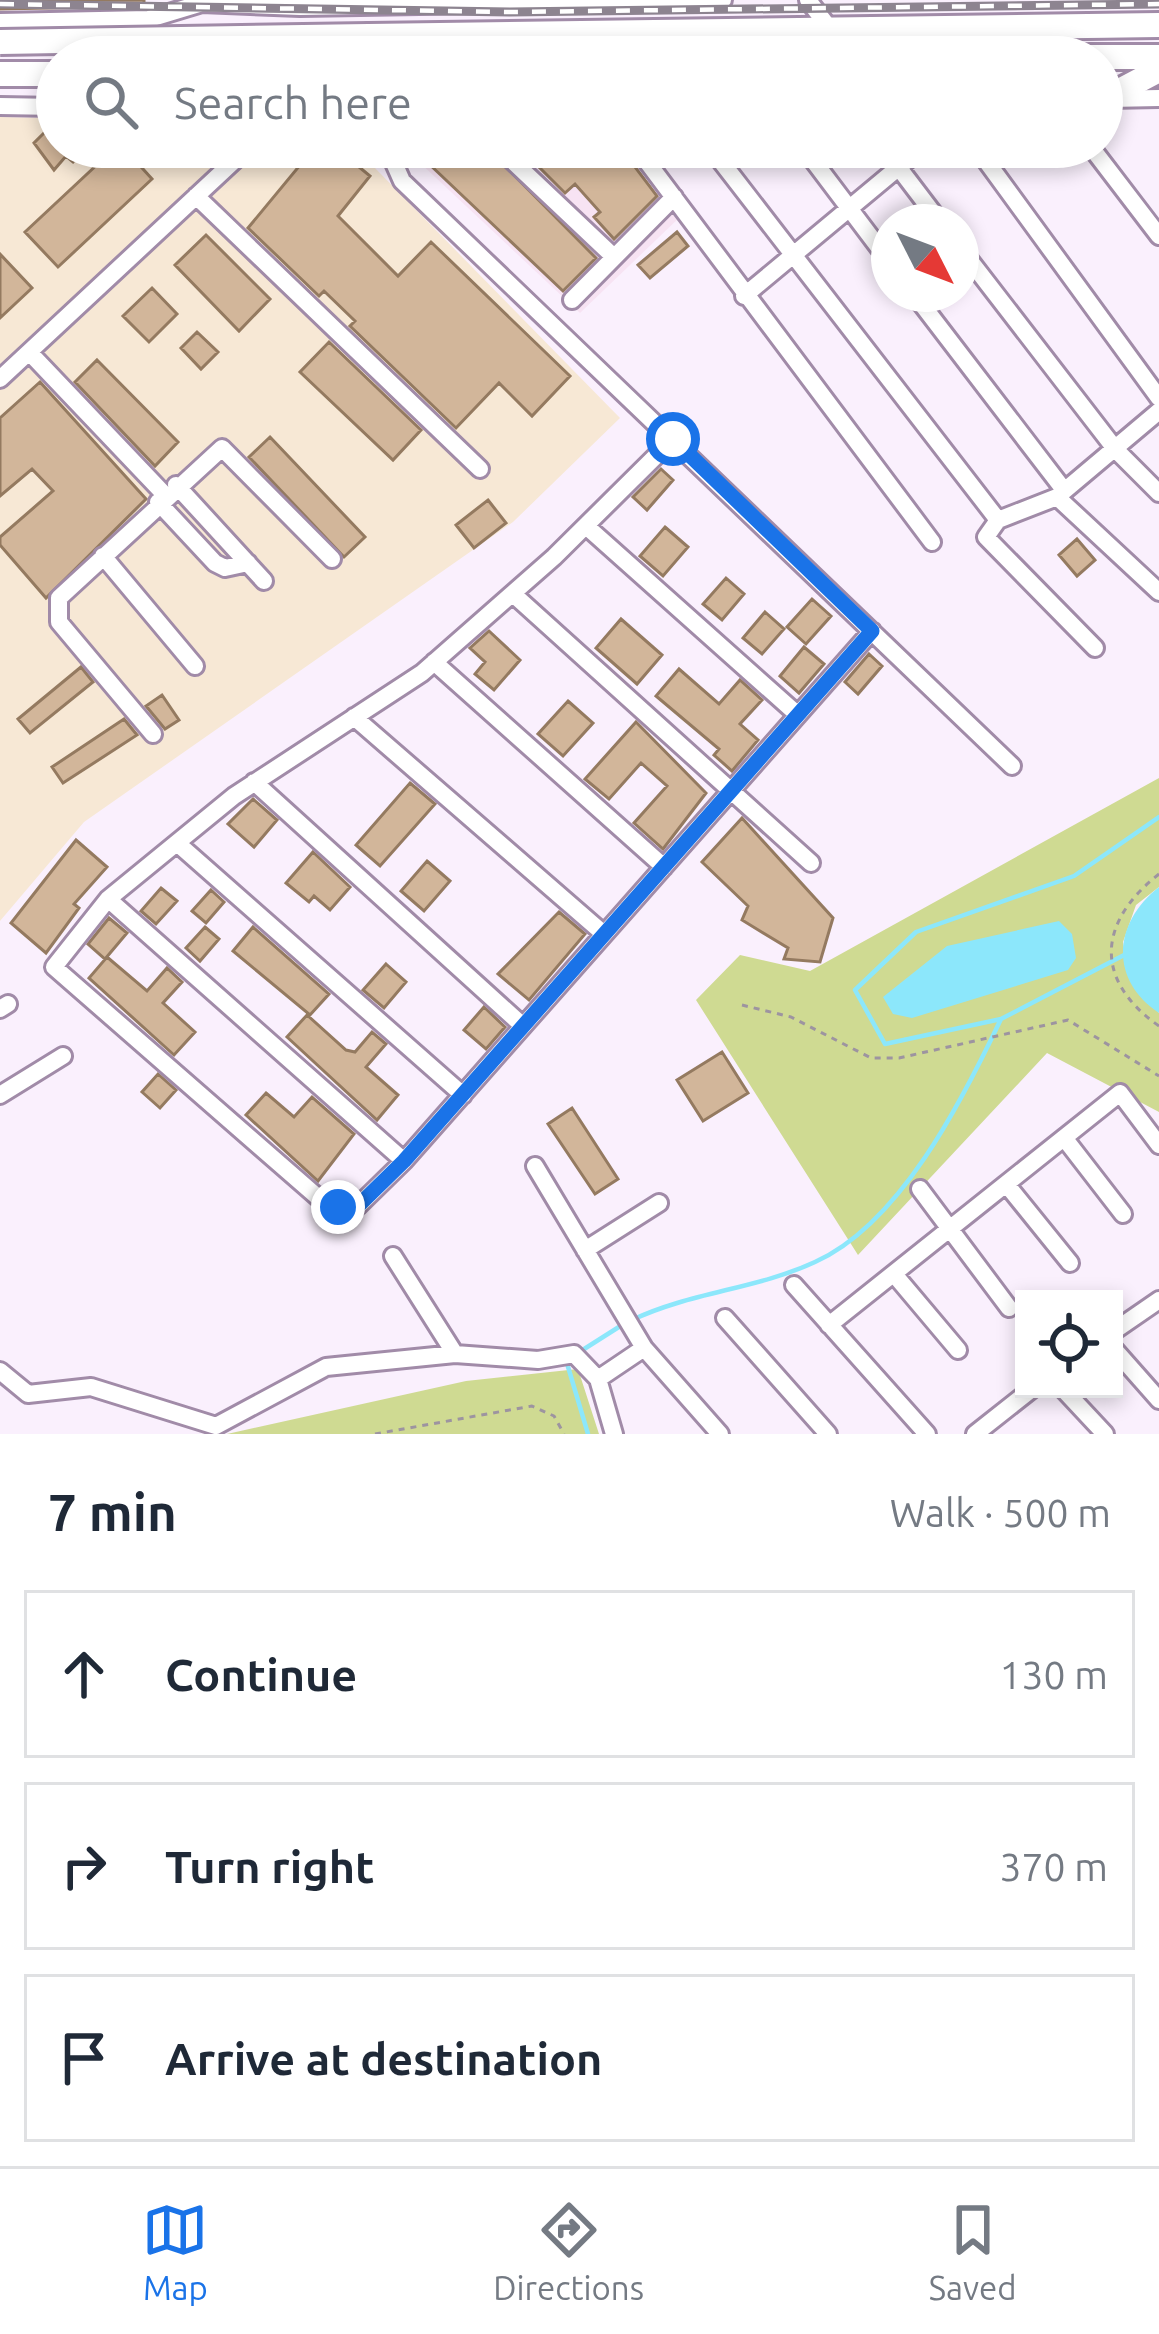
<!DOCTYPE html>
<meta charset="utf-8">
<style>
:root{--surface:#fff;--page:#f2f2f3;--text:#1f2937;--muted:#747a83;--line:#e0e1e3;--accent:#1a73e8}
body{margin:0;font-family:Ubuntu,sans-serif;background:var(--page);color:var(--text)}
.controls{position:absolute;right:36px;bottom:36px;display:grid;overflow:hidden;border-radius:0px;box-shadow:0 6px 18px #0003}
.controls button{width:108px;height:108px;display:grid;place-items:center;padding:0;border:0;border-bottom:3px solid var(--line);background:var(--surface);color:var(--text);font:60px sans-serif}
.compass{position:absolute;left:871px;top:204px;width:108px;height:108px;border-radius:50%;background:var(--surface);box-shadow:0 6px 18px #0003;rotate:132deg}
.stop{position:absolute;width:36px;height:36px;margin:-27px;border:9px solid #1a73e8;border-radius:50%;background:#fff}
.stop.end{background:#1a73e8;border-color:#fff;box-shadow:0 3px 12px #0008}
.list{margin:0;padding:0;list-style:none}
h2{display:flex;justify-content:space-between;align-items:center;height:156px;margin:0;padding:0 48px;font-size:51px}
h2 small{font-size:39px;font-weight:400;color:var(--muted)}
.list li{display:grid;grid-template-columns:78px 1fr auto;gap:36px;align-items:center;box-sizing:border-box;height:168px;margin:0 24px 24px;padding:0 24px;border:3px solid var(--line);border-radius:0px}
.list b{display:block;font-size:45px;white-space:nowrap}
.list em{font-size:39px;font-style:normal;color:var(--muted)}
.icon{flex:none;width:66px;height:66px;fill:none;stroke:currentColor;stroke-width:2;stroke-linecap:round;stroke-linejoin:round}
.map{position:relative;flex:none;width:1159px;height:1434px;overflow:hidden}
.search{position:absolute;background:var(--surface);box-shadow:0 6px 18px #0003;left:36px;right:36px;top:36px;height:132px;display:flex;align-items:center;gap:30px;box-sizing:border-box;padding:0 42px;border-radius:66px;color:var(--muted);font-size:45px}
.sheet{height:732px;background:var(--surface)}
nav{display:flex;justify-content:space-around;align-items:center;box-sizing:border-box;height:168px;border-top:3px solid var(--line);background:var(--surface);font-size:33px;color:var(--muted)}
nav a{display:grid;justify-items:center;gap:6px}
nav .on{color:var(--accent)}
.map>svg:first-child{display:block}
.commercial{fill:#f7e3f3}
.industrial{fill:#f7e8d5}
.green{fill:#cfda92}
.water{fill:#8ce7fb}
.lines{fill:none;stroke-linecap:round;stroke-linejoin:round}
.stream{stroke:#8ce7fb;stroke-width:4.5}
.building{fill:#d2b69a;stroke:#947a60;stroke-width:3}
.minor-casing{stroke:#a18ba8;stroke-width:22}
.highway-casing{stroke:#a18ba8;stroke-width:30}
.path{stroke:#9d94a0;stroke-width:3;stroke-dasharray:6 6;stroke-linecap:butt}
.minor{stroke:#fff;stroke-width:16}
.highway{stroke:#fff;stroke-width:24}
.rail-casing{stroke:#8d8490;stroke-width:9}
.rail{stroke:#fff;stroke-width:4.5;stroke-dasharray:14;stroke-linecap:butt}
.highway-bridge-casing{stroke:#a18ba8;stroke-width:30;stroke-linecap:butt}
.highway-bridge{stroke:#fff;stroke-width:24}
.route{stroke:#1a73e8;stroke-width:15}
</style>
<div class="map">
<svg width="1159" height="1434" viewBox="0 0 1159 1434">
<rect width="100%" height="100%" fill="#faf0fd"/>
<path class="commercial" d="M403,147H624L681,216L580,313Z"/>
<path class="industrial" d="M0,117L57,118V147H371L375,168L620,418L513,522L84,822L0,921Z"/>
<path class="green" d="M1159,778V887L1136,905L1123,942L1128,975L1159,1013V1112L1047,1053L858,1255L696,1000L740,955L810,971Z
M578,1369L599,1434H227L466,1381Z"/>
<path class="water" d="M1159,887V1013C1108,979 1114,922 1159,887Z
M1059,921L1072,934L1076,958L1068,970L912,1018L893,1014L883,997L947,946Z"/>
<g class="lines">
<path class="stream" d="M1128,953L1001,1019L885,1044L855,990L916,932L1074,876L1159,817
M632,1320C691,1292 757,1289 815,1262C900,1224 962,1101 1001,1019
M581,1351L622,1325
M566,1360L588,1434"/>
</g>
<path class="building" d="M0,0H144V6L0,9Z
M57,120V147H86L73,162L66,156L54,170L34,143Z
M116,147H123L152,179L58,267L25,232Z
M315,147H335L370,176L338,216L398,276L431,242L570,376L532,416L499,383L456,428L350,326L355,321L324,291L319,296L248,228Z
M441,147H486L596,258L563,291L427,162Z
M562,147H620L657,196L614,239L594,217L600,212L575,184L565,193L539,167Z
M677,232L688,246L650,278L638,265Z
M206,235L270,299L239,331L175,265Z
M0,254L32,288L0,318Z
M152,288L177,314L149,342L123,316Z
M197,332L218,352L201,369L181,348Z
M329,342L421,430L393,460L300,372Z
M97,360L178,442L155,466L75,382Z
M40,382L146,499L46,598L0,545V537L53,491L32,469L0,496V418Z
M270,437L365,537L344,557L249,457Z
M661,469L673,480L647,510L633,497Z
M488,500L506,523L474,548L456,525Z
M665,527L688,547L663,576L640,556Z
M1077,539L1095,560L1077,576L1059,555Z
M726,578L744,594L722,620L703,604Z
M812,599L831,616L806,644L787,627Z
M765,612L784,629L762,654L743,638Z
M621,619L662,655L637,684L596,648Z
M489,631L520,660L494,690L475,674L485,662L470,648Z
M804,647L824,664L799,693L780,676Z
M869,654L882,666L858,694L845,682Z
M81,667L93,682L30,733L18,719Z
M679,669L719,704L740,680L762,700L740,724L758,740L732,771L714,755L719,749L656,696Z
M162,695L179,720L165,729L146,706Z
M568,701L593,723L563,756L538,734Z
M124,719L137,735L63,783L52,767Z
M636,722L706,793L663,849L634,823L667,786L641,763L609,799L585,779Z
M410,783L435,804L380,866L356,845Z
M253,799L277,820L254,847L228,824Z
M742,818L833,918L820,962L784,959L788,948L742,920L748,906L702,862Z
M76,840L107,867L74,904L79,908L46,953L11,923Z
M313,852L350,887L330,910L314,896L309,902L286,883Z
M427,861L450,881L424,911L401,891Z
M161,888L177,901L156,924L141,911Z
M211,890L224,902L206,923L192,911Z
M559,912L585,934L529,1000L498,974Z
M109,918L127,933L105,959L88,944Z
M205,927L219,939L200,961L186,948Z
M253,927L329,994L310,1015L233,951Z
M107,957L147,991L167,968L182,982L163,1003L195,1032L174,1055L89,978Z
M386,964L406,982L384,1008L363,990Z
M484,1007L505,1027L486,1049L464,1030Z
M307,1015L346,1050L355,1052L372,1032L386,1044L366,1067L398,1095L377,1120L287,1037Z
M722,1052L748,1093L703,1121L677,1080Z
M158,1074L176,1090L160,1108L142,1092Z
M266,1093L294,1117L312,1097L354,1134L318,1181L246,1115Z
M572,1108L618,1179L595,1194L548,1124Z"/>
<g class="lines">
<g class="minor-casing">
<path id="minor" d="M808,0L830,29
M0,22L149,19L202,3L300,7L723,0
M1109,99L1159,98
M0,106L57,107
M387,147L402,181L1012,766
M636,147L932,542
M710,147L998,520
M803,147L889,261
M883,147L940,222
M976,147L1159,398
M1091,147L1159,236
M502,151L613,256
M196,196L480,469
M961,249L1116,450L1159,493
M914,294L1064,490
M744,296L923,147
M572,300L674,197
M29,352L165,495
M0,379L249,147
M1159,411L1057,497L1159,592
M176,485L264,581
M1057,497L998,520L986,537L1095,648
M158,502L215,563L225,568L248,563
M586,526L798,715
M103,556L195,666
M513,594L811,863
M434,662L664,867
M354,717L604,934
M153,734L59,622V598L222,448L332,559
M254,782L523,1026
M177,843L463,1095
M108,899L404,1161L872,631
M0,1009L8,1004
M0,1095L63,1056
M1065,1139L1123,1214
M404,1161L358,1206L321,1200L54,967L108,899L234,796L422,673L554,557L673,439
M535,1166L644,1348L720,1434
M1007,1185L1070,1263
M920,1189L1009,1308
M585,1250L659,1203
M393,1256L455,1354
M894,1274L958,1350
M794,1285L927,1434
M725,1318L828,1434
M829,1325L1120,1093L1159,1145
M1114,1331L1159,1300
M1114,1349L1159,1400
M0,1371L28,1394L91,1387L216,1426L326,1367L455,1354L538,1360L574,1354L598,1379L614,1434
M598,1379L644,1348
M1063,1389L1105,1434
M975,1434L1032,1389"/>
</g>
<g class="highway-casing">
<path id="highway" d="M369,36L1159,25
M1089,57H1159
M0,74H57
M1104,99L1159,70"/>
</g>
<path class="path" d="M1159,874C1099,921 1092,979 1159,1026
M742,1005L791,1017L871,1058H899L1068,1020L1159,1076
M375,1434L532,1406L554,1416L564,1434"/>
<use href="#minor" class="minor"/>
<use href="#highway" class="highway"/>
<g class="rail-casing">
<path id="rail" d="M0,4L510,12L1159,4"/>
</g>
<use href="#rail" class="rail"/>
<g class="highway-bridge-casing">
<path id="highway-bridge" d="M0,42L369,36"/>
</g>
<use href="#highway-bridge" class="highway-bridge"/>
</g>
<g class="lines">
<path class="route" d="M338,1207L358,1206L404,1161L872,631L673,439"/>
</g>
</svg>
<div class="controls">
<button><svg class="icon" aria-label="locate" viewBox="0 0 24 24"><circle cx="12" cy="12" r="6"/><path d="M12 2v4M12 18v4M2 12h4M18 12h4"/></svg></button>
</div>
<svg class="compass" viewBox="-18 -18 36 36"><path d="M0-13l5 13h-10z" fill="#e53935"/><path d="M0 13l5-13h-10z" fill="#747a83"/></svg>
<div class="stop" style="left:673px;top:439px"></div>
<div class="stop end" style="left:338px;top:1207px"></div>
<div class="search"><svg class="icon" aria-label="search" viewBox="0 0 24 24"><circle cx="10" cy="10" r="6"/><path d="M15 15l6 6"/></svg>Search here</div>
</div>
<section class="sheet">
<h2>7 min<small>Walk · 500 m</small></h2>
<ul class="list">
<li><svg class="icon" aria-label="ahead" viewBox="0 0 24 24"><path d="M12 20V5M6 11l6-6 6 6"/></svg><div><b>Continue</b></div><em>130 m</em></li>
<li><svg class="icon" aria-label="right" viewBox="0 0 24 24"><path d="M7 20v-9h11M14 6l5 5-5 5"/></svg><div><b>Turn right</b></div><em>370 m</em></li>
<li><svg class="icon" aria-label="arrive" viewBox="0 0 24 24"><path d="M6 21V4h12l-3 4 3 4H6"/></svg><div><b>Arrive at destination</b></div></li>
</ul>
</section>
<nav>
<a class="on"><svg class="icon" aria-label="map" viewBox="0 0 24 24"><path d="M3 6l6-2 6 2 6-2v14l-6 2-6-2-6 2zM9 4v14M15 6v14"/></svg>Map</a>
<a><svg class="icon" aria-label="directions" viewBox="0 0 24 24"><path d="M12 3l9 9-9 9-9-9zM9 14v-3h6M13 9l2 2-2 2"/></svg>Directions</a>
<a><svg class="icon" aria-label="saved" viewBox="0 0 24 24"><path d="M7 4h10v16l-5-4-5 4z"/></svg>Saved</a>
</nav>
